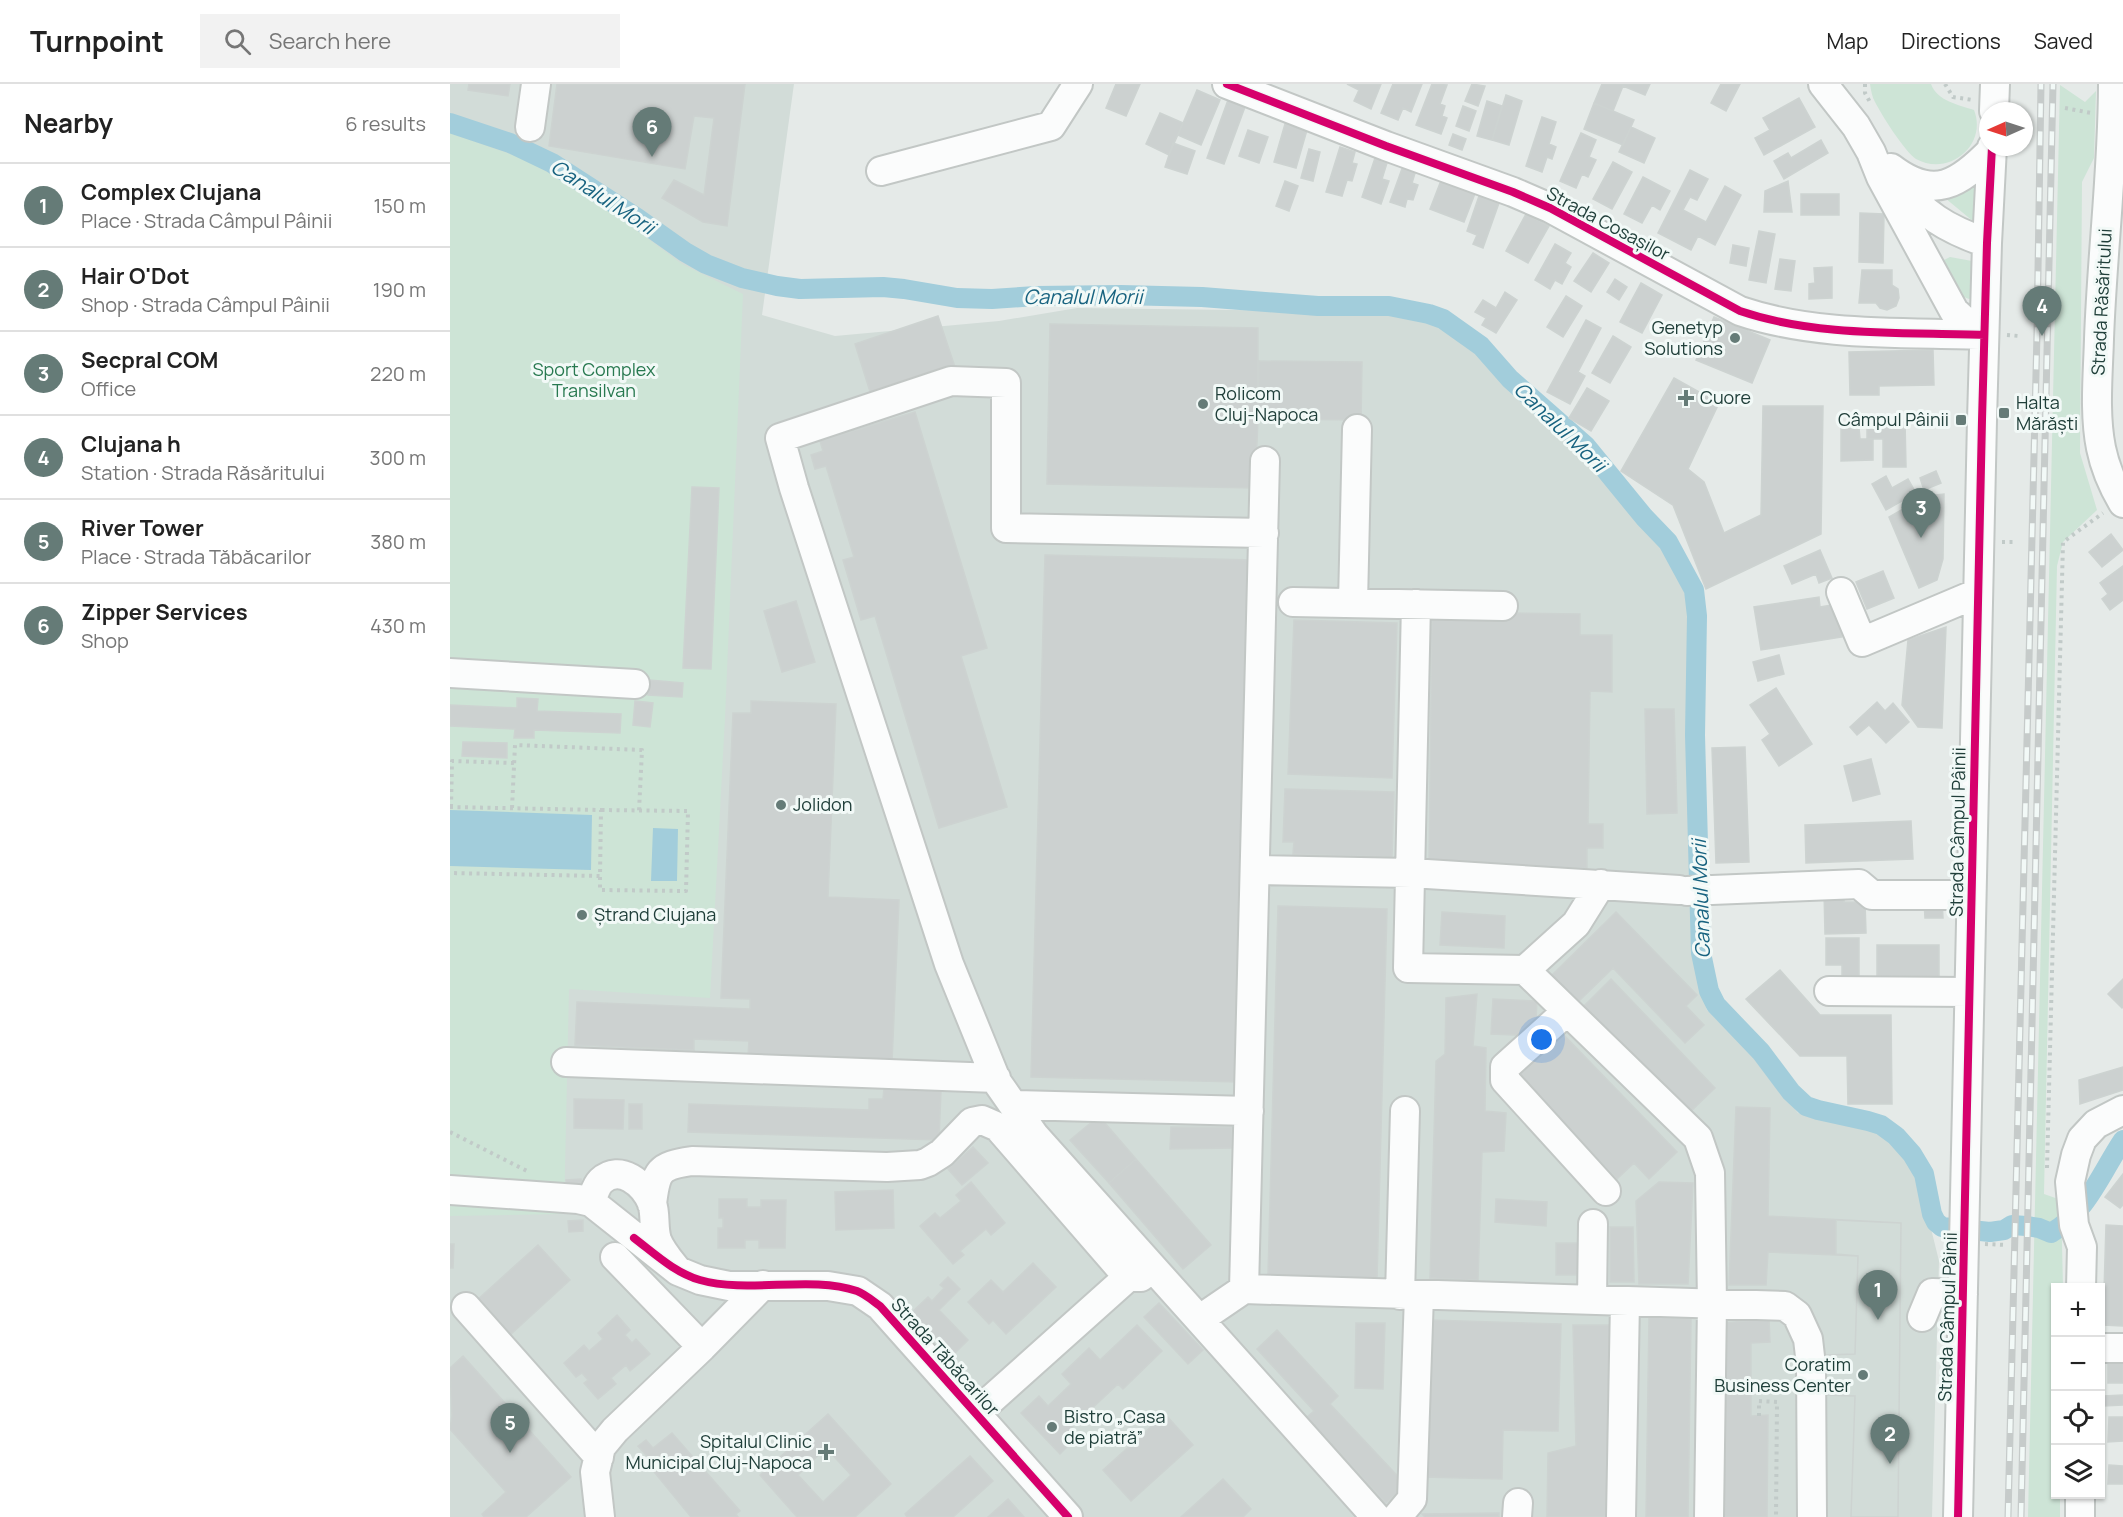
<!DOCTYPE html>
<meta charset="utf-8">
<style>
:root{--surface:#fff;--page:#f2f2f2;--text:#222;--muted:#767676;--line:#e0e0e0;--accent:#657b77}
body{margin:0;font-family:Manrope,sans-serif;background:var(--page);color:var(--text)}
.controls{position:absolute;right:18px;bottom:18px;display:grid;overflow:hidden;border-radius:0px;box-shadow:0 2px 4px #0004}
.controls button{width:54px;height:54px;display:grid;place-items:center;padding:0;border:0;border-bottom:2px solid var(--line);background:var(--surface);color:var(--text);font:30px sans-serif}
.compass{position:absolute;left:1529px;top:18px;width:54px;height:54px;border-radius:50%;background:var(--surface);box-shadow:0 2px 4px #0004;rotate:267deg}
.you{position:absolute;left:1092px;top:956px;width:21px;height:21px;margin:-15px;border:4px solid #fff;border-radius:50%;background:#1a73e8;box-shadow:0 0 0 9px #1a73e833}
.badge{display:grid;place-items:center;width:39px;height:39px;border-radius:50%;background:var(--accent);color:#fff;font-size:20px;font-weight:700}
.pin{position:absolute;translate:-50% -50px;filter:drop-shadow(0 2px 3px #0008)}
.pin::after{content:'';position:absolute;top:32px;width:21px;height:18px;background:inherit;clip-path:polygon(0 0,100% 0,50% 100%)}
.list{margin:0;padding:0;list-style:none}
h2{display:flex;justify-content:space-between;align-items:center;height:78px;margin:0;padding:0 24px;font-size:26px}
h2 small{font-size:20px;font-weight:400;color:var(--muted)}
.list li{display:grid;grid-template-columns:39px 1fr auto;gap:18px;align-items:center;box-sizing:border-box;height:84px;padding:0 24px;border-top:2px solid var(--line)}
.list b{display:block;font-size:22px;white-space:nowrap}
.list p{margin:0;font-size:20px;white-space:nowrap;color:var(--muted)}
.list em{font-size:20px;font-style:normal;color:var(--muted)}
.icon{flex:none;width:33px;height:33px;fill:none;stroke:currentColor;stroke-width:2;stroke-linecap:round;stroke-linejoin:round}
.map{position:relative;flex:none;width:1673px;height:1433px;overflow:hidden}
header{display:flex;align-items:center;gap:36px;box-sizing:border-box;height:84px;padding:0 30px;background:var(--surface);border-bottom:2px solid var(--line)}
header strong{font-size:28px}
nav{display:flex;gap:33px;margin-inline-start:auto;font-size:21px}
.search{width:420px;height:54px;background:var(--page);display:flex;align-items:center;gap:15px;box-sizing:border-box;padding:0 21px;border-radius:0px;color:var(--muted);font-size:22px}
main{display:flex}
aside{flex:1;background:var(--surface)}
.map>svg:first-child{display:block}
.built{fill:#d2dcd8}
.green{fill:#cde4d6}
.water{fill:#a2cddb}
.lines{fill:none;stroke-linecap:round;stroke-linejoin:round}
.canal{stroke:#a2cddb;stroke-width:20}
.building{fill:#ccd1d0;stroke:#cdd3d1;stroke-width:1.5;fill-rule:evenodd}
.minor-casing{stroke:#c2c7c5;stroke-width:32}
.path{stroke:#c1cac8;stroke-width:4;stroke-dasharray:3 4.5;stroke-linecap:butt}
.minor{stroke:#fbfcfc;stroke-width:28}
.rail-casing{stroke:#c6cbca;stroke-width:7}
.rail{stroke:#f2f9f7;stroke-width:4.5;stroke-dasharray:14;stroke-linecap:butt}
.cycleway-casing{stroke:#f2f9f7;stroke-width:11}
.cycleway{stroke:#d6006c;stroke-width:8}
.poi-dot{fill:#657b77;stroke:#f2f9f7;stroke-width:2}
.labels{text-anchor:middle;stroke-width:6;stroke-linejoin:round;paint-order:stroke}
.street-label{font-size:18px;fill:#203f3a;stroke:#f2f9f7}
.poi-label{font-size:18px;fill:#203f3a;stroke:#f2f9f7;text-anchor:start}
.park-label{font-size:18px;fill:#287950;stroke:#f2f9f7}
.water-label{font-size:20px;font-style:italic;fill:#17627f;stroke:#f2f9f7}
</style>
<header>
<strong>Turnpoint</strong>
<div class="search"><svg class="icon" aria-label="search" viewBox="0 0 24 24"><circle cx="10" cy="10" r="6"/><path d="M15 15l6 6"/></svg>Search here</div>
<nav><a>Map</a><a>Directions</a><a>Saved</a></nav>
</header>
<main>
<aside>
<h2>Nearby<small>6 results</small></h2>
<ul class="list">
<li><span class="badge">1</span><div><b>Complex Clujana</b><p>Place · Strada Câmpul Pâinii</p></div><em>150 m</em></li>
<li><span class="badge">2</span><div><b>Hair O'Dot</b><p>Shop · Strada Câmpul Pâinii</p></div><em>190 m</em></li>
<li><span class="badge">3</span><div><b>Secpral COM</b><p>Office</p></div><em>220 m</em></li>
<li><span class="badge">4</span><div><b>Clujana h</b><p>Station · Strada Răsăritului</p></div><em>300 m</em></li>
<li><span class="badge">5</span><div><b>River Tower</b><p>Place · Strada Tăbăcarilor</p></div><em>380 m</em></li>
<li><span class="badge">6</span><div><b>Zipper Services</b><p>Shop</p></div><em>430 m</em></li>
</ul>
</aside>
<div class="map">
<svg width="1673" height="1433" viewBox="0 0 1673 1433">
<rect width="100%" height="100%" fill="#e5eae8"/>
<path class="built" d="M0,0H344L312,231L385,252L549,237L627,224L937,228L979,236L1027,265L1058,299L1133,365L1217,468L1238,517V704L1246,887L1257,926L1312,981L1348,1029L1425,1048L1449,1065L1470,1100L1489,1177L1482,1433H0Z"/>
<path class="green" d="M1420,0H1481C1487,17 1509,21 1524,26C1538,62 1498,93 1466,75C1455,68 1431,30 1425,18C1422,13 1421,6 1420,0Z
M1610,1L1635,18L1646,7L1644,74L1632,98L1630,369L1647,426L1613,458L1607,482L1594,1110L1611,1116L1613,1203L1606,1204V1410L1610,1411V1433H1578Z
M0,49L77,76L155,123L232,180L293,210L275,634L260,914L119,905L114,1130L0,1132Z
M1529,94L1524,138L1489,109Z
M1500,173L1522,177L1524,183L1522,213L1519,215L1514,213L1494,176Z"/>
<path class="water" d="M0,726L142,731L141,786L0,782Z
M203,744L228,745L227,797H201Z"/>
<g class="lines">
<path class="canal" d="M0,39L60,59L102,79L187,134L235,168L256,180L292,194L327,202L350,205L433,203L454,205L507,214L542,215L586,212L671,211L752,213L868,222H939L979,230L993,235L1031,262L1060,295L1136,362L1194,433L1218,458L1244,506L1247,532L1245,651L1251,869L1259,907L1266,921L1311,968L1341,1008L1356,1022L1368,1026L1418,1037L1431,1041L1446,1052L1462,1070L1474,1090L1482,1130L1486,1138L1492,1143L1540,1148L1554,1146L1562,1141L1576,1142L1589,1144L1601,1149C1637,1128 1651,1089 1673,1056"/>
</g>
<path class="building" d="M19,0H60L58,12L18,6Z
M107,0H295L277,142L253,138L212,114L224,96L254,111L264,34L244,32L235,85L99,62Z
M666,0H690L676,32L656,24Z
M897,0H931L921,25L904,17L909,6Z
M943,0H972L961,28L953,24L948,36L931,29Z
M982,0L997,1L990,20L995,22L992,32L997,34L991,50L966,41Z
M1022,0L1035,2L1028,22L1015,17Z
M1152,0H1200L1195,11L1173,2L1163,27L1144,19Z
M1271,0H1290L1276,27L1261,19Z
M747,6L770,16L751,61L728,51Z
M1056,11L1072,17L1059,61L1042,56Z
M1349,14L1365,43L1314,71L1305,54L1320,46L1313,34Z
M778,16L795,23L774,80L757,74Z
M1037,17L1052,22L1042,56L1027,52Z
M1144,19L1184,36L1173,61L1134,45Z
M1013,22L1026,27L1019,47L1006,42Z
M710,29L733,39L719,71L696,60Z
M1092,33L1106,38L1099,60L1106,63L1102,75L1097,73L1092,88L1076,82Z
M835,40L857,46L846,84L824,78Z
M1181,43L1205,54L1194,79L1169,68Z
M798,46L818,53L809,79L789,72Z
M1131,49L1146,56L1139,73L1146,76L1138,93L1132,90L1126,104L1110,97Z
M1003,50L1016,55L1012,66L999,61Z
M1371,56L1378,69L1334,95L1324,77L1338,69L1341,74Z
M723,59L745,67L737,90L715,83Z
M890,63L905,68L902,79L907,80L902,97L897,96L892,112L876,108Z
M859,65L870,68L863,97L851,94Z
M925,74L937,79L932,95L939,97L931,120L912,113Z
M1163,78L1182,88L1162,125L1143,115Z
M953,82L966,86L962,99L968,101L963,116L957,115L955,123L940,118Z
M1240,86L1258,95L1247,116L1240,113L1233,126L1256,138L1275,102L1291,111L1265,161L1248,152L1241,166L1208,149Z
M1193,93L1220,107L1210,126L1202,121L1192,139L1174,130Z
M992,94L1026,107L1014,138L980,125Z
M835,97L848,102L839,127L826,122Z
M1338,97L1342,128H1314L1315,107Z
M1351,110H1389V131H1351Z
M1029,112L1049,119L1033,164L1023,160L1027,151L1017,147Z
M1410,129L1434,130L1433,179L1409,178Z
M1076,130L1099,142L1078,179L1056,167Z
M1309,147L1325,150L1316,199L1299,196Z
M1105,160L1121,169L1115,179L1121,183L1112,200L1105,196L1100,205L1085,196Z
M1283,161L1299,164L1296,182L1280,179Z
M1143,169L1159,179L1141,208L1124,197Z
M1330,175L1345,177L1341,207L1325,205Z
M1382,183V214L1359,215V200L1365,199L1364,184Z
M1412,186H1442V201L1448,205L1449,214L1446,222L1437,226L1430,224L1426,219H1409Z
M1165,195L1177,203L1169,216L1157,208Z
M1191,199L1212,211L1192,249L1170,238Z
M1055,208L1067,216L1046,249L1032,241L1036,234L1025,228L1033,216L1046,224Z
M1116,212L1132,222L1113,253L1097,243Z
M488,232L506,286L422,314L405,260Z
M1264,233L1320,256L1302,299L1246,276Z
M1136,236L1151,244L1128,288L1135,292L1120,320L1097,308Z
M600,240L808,244V335L805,404L597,400Z
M1163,252L1181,263L1160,299L1142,289Z
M1483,266L1484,301L1429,302V311H1400L1399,268Z
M809,277L912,278L911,336L808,335Z
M1224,294L1269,319L1238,385L1254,398L1274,449L1311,431L1313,322H1373L1371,450L1256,505L1223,421L1171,387Z
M1137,304L1159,317L1141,347L1119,334Z
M465,328L537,564L511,572L557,723L489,744L425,532L411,536L393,476L404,473L376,382L365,385L361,371L373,367L370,357Z
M1417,338H1455L1456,383H1433V355H1417Z
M1391,344H1409L1410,355H1423V376L1391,377Z
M1486,387L1491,399L1474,406L1470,394Z
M1436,392L1442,404L1458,395L1466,409L1436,426L1422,400Z
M242,403L269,404L261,585L233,584Z
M1494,410L1493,475L1487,496L1469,504L1439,433L1476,412Z
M1661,450L1673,466L1652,483L1639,468Z
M1370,466L1382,494L1369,499L1366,490L1342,500L1334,482Z
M595,471L803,476L789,998L581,993Z
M1673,482V516L1660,526L1652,515L1658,510L1650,499Z
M1433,487L1444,514L1417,525L1406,498Z
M1369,513L1370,523L1387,520L1392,553L1311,566L1304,523Z
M346,517L365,578L332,588L314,527Z
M982,528L1130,530V551H1162V608L1140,607L1138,740H1153V764H1137V784L979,781Z
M844,536L947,539L942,694L838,690Z
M1496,543L1492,644L1468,643L1452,621L1458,556Z
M1329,571L1334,590L1308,597L1303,578Z
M199,596L233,599L232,613L198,611Z
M1326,604L1362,660L1329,682L1312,656L1320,650L1300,621Z
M67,614L88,615L87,627L171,630L170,649L84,646V654H64L65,645L0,642V621L67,624Z
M185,617L203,619L200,643L183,641Z
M301,617L386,620L378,813L449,816L442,978L298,972L299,957L244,955V966L125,961L127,918L300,925V915L271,914L283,629H301Z
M1427,618L1435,627L1443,619L1459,638L1436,659L1419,641L1407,651L1400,643Z
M1195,625H1224L1227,729L1197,730Z
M13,658L57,659V674L12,672Z
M1295,663L1299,778L1266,779L1262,664Z
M1421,675L1430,710L1403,717L1394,682Z
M835,705L944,708L942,773L843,770L844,758H833Z
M1461,737L1463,775L1356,779L1355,741Z
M1374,807H1394V818H1415L1416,849L1375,850Z
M1492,816L1493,834H1475L1474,817Z
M828,822L937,825L927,1194L818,1191Z
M992,828L1055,832L1054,864L990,861Z
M1166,828L1247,911L1236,922L1254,941L1235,959L1163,884L1128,918L1102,891Z
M1376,854H1409V892H1392V881H1376Z
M1427,861H1489V893L1427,892Z
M1330,886L1370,931H1441L1442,1020H1398L1397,972H1350L1296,915Z
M1161,895L1265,1004L1237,1031L1133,923Z
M1673,895V923L1672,924L1658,910Z
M1027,910L1023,962L1036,964L1035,1027L1056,1029L1054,1067L1032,1068L1028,1196L980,1194L986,977L995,970L996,914Z
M1043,915L1087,917L1085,952L1041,950Z
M1111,948L1227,1068L1199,1095L1184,1079L1167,1095L1067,991Z
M1673,983V1006L1630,1020L1629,996Z
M434,1004L491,1006L489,1056L238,1048L239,1020L419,1026V1015H433Z
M124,1015L174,1016L173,1045L124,1044Z
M179,1020H192V1045H179Z
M1286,1023L1320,1024L1318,1132L1451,1139L1448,1433H1401L1405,1312L1375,1311L1376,1271L1405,1270L1408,1172L1318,1168L1316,1201H1279Z
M649,1032L686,1075L659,1099L620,1056Z
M721,1043H782V1064L720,1065Z
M523,1063L538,1079L512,1101L498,1085Z
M686,1075L761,1161L733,1185L659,1099Z
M1673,1090V1121L1670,1124L1655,1113Z
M131,1095L132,1106L117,1107L116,1096Z
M521,1098L555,1139L541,1151L536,1145L510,1167L514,1171L503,1180L470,1142L485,1129L490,1134L511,1117L506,1111Z
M1209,1098L1243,1099L1238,1200H1189L1186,1117Z
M443,1106L444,1144L386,1146L385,1108Z
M269,1115H297V1123H311V1116H336L335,1164H309V1156H295V1164H268V1144H273V1134H269Z
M1046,1115L1097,1118L1096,1142L1045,1138Z
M133,1136V1147L119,1148L118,1137Z
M1386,1136L1451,1139L1448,1433H1401L1405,1312L1375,1311L1376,1271L1405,1270L1408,1172L1386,1170Z
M1656,1141L1673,1142V1242L1653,1241Z
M1160,1143H1183L1184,1198H1160Z
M1106,1159H1129V1191H1106Z
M0,1160H4L3,1184H0Z
M88,1161L120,1196L59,1252L26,1217Z
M583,1179L606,1203L556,1250L543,1236L539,1240L518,1218L541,1196L553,1208Z
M498,1193L510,1205L489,1226L518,1256L502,1272L460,1230L478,1213L482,1217L494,1204L490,1201Z
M709,1219L753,1266L738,1280L694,1233Z
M167,1231L180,1246L175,1251L182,1259L186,1255L200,1270L180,1287L176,1281L161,1294L166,1300L148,1315L134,1299L138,1296L132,1289L126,1293L114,1279L134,1261L139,1267L153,1255L148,1249Z
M1199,1233L1241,1235L1238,1433H1196Z
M1319,1235L1320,1258L1301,1259V1332L1318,1331L1317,1433H1274V1239Z
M979,1236L1111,1240L1108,1347L1053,1346L1052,1395L974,1393Z
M906,1239H935L933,1305L905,1304Z
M687,1241L712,1267L673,1305L668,1300L621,1344L628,1352L610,1370L571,1329L589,1312L598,1322L621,1300L612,1290L639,1264L650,1276Z
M1123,1241H1167L1162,1433H1097L1098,1369L1126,1362Z
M827,1246L888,1312L880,1320L956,1401L936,1419L857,1333L864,1327L807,1265Z
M1658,1271H1673V1299H1658Z
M13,1272L121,1393L76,1433H34L32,1430L56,1408L0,1345L2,1332L0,1284Z
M1673,1311V1321L1654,1322V1312Z
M378,1330L441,1400L405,1433H347L310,1391ZM376,1364L401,1391L373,1418L348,1391Z
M715,1330L743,1361L681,1417L653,1386Z
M1659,1333H1673V1357L1658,1358Z
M222,1349L290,1427L286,1430L288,1433H241L200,1383L204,1380L188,1362L196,1356L203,1364Z
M520,1372L543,1397L503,1433H457L455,1430Z
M1659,1381L1673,1382V1400H1658Z
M773,1395L801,1425L793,1433H731Z
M558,1415L574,1433H538Z
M1049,1429V1433H975L972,1430Z"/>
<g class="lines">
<g class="minor-casing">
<path id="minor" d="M777,0L936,62L1063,108L1100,124L1290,227C1367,253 1453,248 1534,251
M1373,0L1406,42L1421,68L1431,93L1504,227L1518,240L1534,251
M1663,0C1663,85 1652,170 1649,255C1648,290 1644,329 1651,364C1655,384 1663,402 1673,419
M1544,27L1545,0
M80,43L86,0
M1441,84C1484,117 1509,100 1542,66
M431,87L601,42L628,0
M1446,97C1475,131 1494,144 1537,159
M814,449L556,444V299L501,297L330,354L344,404L499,880L547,998L584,1051L926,1433
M1391,508L1412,558L1528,509
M843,518L1053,522
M903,519L907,345
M966,520L958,884L1075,886
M0,589L185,600
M805,786L961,789L1229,806
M1151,800L1126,840L1075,886L1248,1054L1260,1089L1262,1219L1259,1433
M1237,807L1409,800L1422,811H1521
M1379,907L1519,908
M1116,928L1055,983V996L1156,1107
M116,978L546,994
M563,1021L799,1027
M0,1106L128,1115L141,1118
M202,1120C206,1087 208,1082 242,1077L437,1083L470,1081L478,1078L492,1069L522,1038L532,1036L548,1043L678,1193H691L702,1183
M165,1173L252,1263
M228,1187C220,1177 211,1167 207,1156C203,1144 206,1130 202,1119C194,1100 170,1079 151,1097C145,1103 144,1111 141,1118L228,1187L250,1196L279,1202H378L408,1207L430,1222L618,1433
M1631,1204L1632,1163L1624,1141L1620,1098L1626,1071L1632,1055L1646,1040L1673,1026
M794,1205L815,377
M950,1211L955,1027
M1142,1216L1143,1140
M16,1223L149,1373
M1472,1233L1482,1209L1513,1210
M750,1235L794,1205L1335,1222L1347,1231L1358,1255L1361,1281L1362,1433
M1650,1264H1673
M526,1329L678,1193
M150,1433L145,1388L151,1363L165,1346L252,1263L313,1201
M947,1433L962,1415L969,1211
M1067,1433L1068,1419
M1171,1433L1175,1217
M1508,1433L1532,336L1537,159L1542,63
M1630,1433V1410"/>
</g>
<path class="path" d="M1415,0V9L1421,20
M1495,0L1503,13L1523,16
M1615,24L1641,29
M1557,251L1569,252
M1552,458H1567
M0,723L151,726L150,792L0,789
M1,723L2,677L64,679
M62,724L65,661L192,666L189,727
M150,793V806L236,807L238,727L151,726
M0,1048L79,1088
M1597,1084L1613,458L1653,429
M1535,1160L1556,1161
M1309,1332V1317L1327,1318L1326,1433"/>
<use href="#minor" class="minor"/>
<g class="rail-casing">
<path id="rail" d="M1558,1433L1587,249L1591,0
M1571,1433L1603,0"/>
</g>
<use href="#rail" class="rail"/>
<g class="cycleway-casing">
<path id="cycleway" d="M777,0L936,62L1063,108L1100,124L1290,227C1367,253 1453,248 1534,251
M184,1154C205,1170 225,1189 250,1196C298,1210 360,1191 407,1207C415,1210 423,1217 430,1222L618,1433
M1508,1433L1532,336L1537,159L1542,63"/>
</g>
<use href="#cycleway" class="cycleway"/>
</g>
<g class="poi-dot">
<circle cx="1285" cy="254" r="6"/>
<path d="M1233 305h6v6h6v6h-6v6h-6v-6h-6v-6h6z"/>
<circle cx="753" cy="320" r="6"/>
<rect x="1548" y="323" width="12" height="12" rx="3"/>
<rect x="1505" y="330" width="12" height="12" rx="3"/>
<circle cx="331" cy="721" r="6"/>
<circle cx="132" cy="831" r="6"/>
<circle cx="1413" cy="1291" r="6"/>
<circle cx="602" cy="1343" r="6"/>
<path d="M373 1359h6v6h6v6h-6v6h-6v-6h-6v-6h6z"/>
</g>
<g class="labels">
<g class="street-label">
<text transform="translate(1158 140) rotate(28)" y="6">Strada Cosașilor</text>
<text transform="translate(1652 218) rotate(-87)" y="6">Strada Răsăritului</text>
<text transform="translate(1508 748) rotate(-89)" y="6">Strada Câmpul Pâinii</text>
<text transform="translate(1498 1233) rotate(-88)" y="6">Strada Câmpul Pâinii</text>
<text transform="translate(495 1273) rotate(48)" y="6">Strada Tăbăcarilor</text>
</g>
<g class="poi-label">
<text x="1273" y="250" text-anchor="end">Genetyp<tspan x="1273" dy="21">Solutions</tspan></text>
<text x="765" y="316">Rolicom<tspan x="765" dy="21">Cluj-Napoca</tspan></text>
<text x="1250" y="320">Cuore</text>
<text x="1566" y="325">Halta<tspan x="1566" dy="21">Mărăști</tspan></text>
<text x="1499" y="342" text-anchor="end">Câmpul Pâinii</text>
<text x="343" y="727">Jolidon</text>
<text x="144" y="837">Ștrand Clujana</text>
<text x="1401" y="1287" text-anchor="end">Coratim<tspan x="1401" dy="21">Business Center</tspan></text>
<text x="614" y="1339">Bistro „Casa<tspan x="614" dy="21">de piatră”</tspan></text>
<text x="362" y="1364" text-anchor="end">Spitalul Clinic<tspan x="362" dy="21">Municipal Cluj-Napoca</tspan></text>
</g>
<g class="park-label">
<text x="144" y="292">Sport Complex<tspan x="144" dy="21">Transilvan</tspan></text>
</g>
<g class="water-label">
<text transform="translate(153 113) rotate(33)" y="7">Canalul Morii</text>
<text x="633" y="220">Canalul Morii</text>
<text transform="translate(1110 343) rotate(44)" y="7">Canalul Morii</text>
<text transform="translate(1251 815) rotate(-92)" y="7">Canalul Morii</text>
</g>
</g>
</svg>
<div class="controls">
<button>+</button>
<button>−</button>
<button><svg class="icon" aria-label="locate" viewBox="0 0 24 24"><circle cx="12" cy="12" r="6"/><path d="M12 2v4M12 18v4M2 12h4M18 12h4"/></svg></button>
<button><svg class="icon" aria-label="layers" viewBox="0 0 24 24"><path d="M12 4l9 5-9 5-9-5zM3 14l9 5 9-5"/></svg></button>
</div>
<svg class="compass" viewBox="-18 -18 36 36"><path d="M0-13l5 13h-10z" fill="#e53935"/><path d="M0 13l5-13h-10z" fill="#767676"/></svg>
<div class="you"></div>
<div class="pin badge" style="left:1428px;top:1236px">1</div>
<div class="pin badge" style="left:1440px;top:1380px">2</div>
<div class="pin badge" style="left:1471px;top:454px">3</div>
<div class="pin badge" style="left:1592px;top:252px">4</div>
<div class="pin badge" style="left:60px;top:1369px">5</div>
<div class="pin badge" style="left:202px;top:73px">6</div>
</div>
</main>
